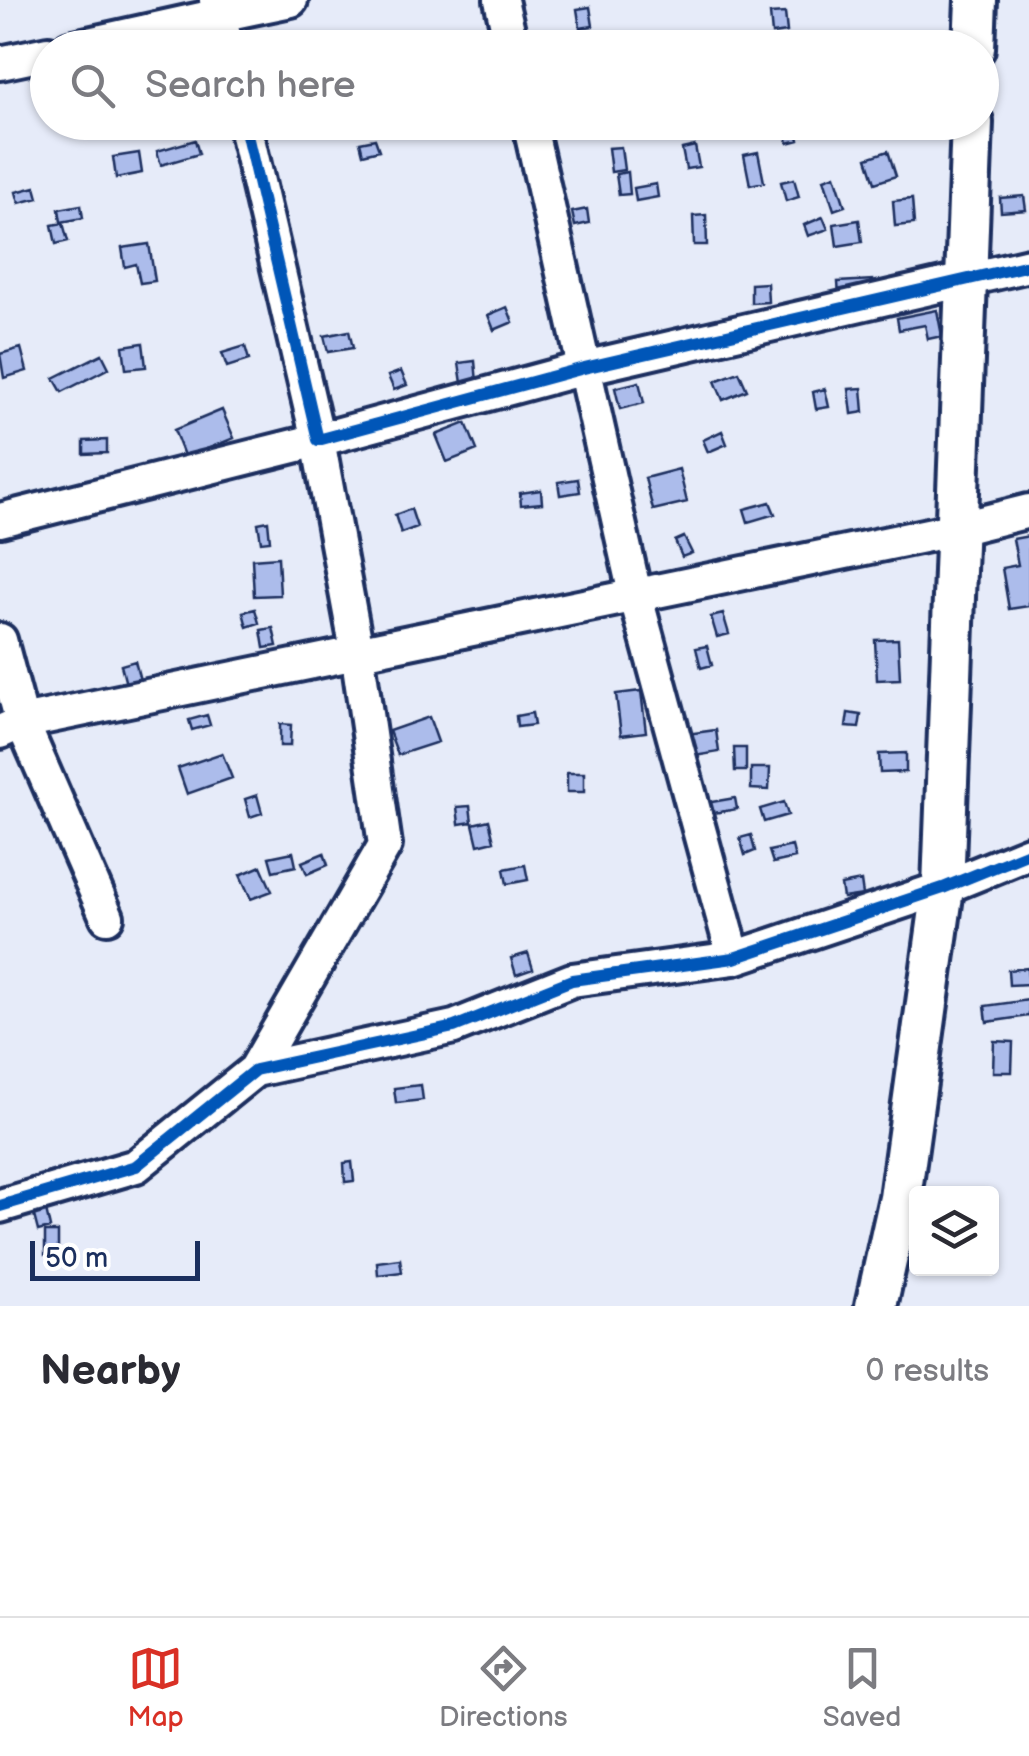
<!DOCTYPE html>
<style>
:root{--surface:#fff;--page:#f7f7f7;--text:#2b2b33;--muted:#7c7c81;--line:#e1e1e2;--accent:#d93025}
body{margin:0;font-family:"Balsamiq Sans",sans-serif;background:var(--page);color:var(--text)}
.controls{position:absolute;right:30px;bottom:30px;display:grid;overflow:hidden;border-radius:10px;box-shadow:0 2px 8px #0004}
.controls button{width:90px;height:90px;display:grid;place-items:center;padding:0;border:0;border-bottom:2px solid var(--line);background:var(--surface);color:var(--text);font:50px sans-serif}
.scale{position:absolute;left:30px;bottom:25px;width:170px;box-sizing:border-box;padding-left:10px;border:5px solid #1b2f5e;border-top:0;font-size:28px;line-height:35px;white-space:nowrap;color:#1b2f5e;-webkit-text-stroke:8px #fff;paint-order:stroke}
.list{margin:0;padding:0;list-style:none}
h2{display:flex;justify-content:space-between;align-items:center;height:130px;margin:0;padding:0 40px;font-size:42px}
h2 small{font-size:32px;font-weight:400;color:var(--muted)}
.icon{flex:none;width:55px;height:55px;fill:none;stroke:currentColor;stroke-width:2;stroke-linecap:round;stroke-linejoin:round}
.map{position:relative;flex:none;width:1029px;height:1306px;overflow:hidden}
.search{position:absolute;background:var(--surface);box-shadow:0 2px 8px #0004;left:30px;right:30px;top:30px;height:110px;display:flex;align-items:center;gap:25px;box-sizing:border-box;padding:0 35px;border-radius:55px;color:var(--muted);font-size:38px}
.sheet{height:310px;background:var(--surface)}
nav{display:flex;justify-content:space-around;align-items:center;box-sizing:border-box;height:140px;border-top:2px solid var(--line);background:var(--surface);font-size:28px;color:var(--muted)}
nav a{display:grid;justify-items:center;gap:5px}
nav .on{color:var(--accent)}
.map>svg:first-child{display:block}
.building{fill:#acbceb;stroke:#1b2f5e;stroke-width:2.5}
.lines{fill:none;stroke-linecap:round;stroke-linejoin:round}
.minor-casing{stroke:#1b2f5e;stroke-width:40}
.major-casing{stroke:#1b2f5e;stroke-width:48}
.minor{stroke:#fff;stroke-width:32}
.major{stroke:#fff;stroke-width:40}
.cycleway-casing{stroke:#fff;stroke-width:19}
.cycleway{stroke:#0057b8;stroke-width:12}
</style>
<div class="map">
<svg width="1029" height="1306" viewBox="0 0 1029 1306">
<rect width="100%" height="100%" fill="#e6ebf9"/>
<filter id="ink" filterUnits="userSpaceOnUse"><feTurbulence type="fractalNoise" baseFrequency=".01" numOctaves="2"/><feDisplacementMap in="SourceGraphic" scale="20" xChannelSelector="R" yChannelSelector="G"/><feConvolveMatrix kernelMatrix="1 2 1 2 8 2 1 2 1" color-interpolation-filters="sRGB"/></filter>
<g filter="url(#ink)">
<path class="building" d="M590,7L593,26L580,28L577,9Z
M785,13L787,32L772,34L770,14Z
M572,37L575,48H548L547,45Z
M795,123L799,140L788,143L784,125Z
M375,139L379,150L363,154L360,142Z
M195,140L199,154L161,165L157,151Z
M695,146L699,167L686,169L682,149Z
M621,147L624,170L611,172L608,148Z
M888,151L896,176L875,183L867,158Z
M758,152L764,182L750,185L744,155Z
M139,153L142,173L116,178L113,157Z
M628,172L630,194L619,195L616,174Z
M835,175L845,206L834,210L824,179Z
M794,179L799,197L786,201L781,182Z
M656,184L658,197L636,201L634,188Z
M35,187L38,198L19,203L16,192Z
M1024,196L1026,210L1001,212L1000,198Z
M912,199L914,224L895,226L893,201Z
M81,205L83,218L61,222L59,209Z
M587,209L589,223L575,226L572,212Z
M706,215L707,245H694L693,216Z
M823,217L828,229L808,236L804,225Z
M859,220L862,242L837,246L834,224Z
M63,223L68,241L56,244L52,225Z
M149,244L155,281L140,283L136,264L125,267L122,248Z
M873,280V295L839,297L838,282Z
M767,283L768,302L751,303V284Z
M507,307L513,322L494,330L488,315Z
M937,310L942,336L928,339L925,325L899,330L897,318Z
M349,331L353,348L328,352L324,336Z
M143,343L146,367L126,369L123,346Z
M245,346L249,360L227,367L222,353Z
M21,348L27,371L4,378L0,354Z
M102,354L109,368L62,392L54,378Z
M475,361L477,382L462,383L459,363Z
M401,371L407,385L394,390L388,376Z
M739,372L747,390L723,400L715,381Z
M639,382L644,403L620,409L615,388Z
M862,388L864,412L852,414L849,389Z
M825,389L829,407L816,409L813,392Z
M222,410L234,438L185,458L174,430Z
M466,423L477,450L447,462L436,435Z
M722,431L727,444L708,452L703,440Z
M107,440V453L84,454V441Z
M679,469L687,502L653,510L645,478Z
M578,479L580,492L560,495L558,482Z
M541,490L542,503L521,505L520,493Z
M770,502L775,514L748,522L744,509Z
M411,509L417,527L401,533L395,515Z
M268,521L270,541L261,542L258,523Z
M1029,536V606L1009,609L1002,568L1018,565L1013,539Z
M684,537L692,553L682,557L675,541Z
M278,557L280,595L254,596L252,559Z
M255,609L259,623L247,627L243,612Z
M723,614L729,634L717,637L711,617Z
M273,628L277,646L264,648L261,630Z
M898,639L900,679L877,680L875,640Z
M707,646L712,665L701,668L696,648Z
M135,661L141,684L127,688L121,665Z
M641,691L646,732L621,735L616,694Z
M532,713L534,725L517,727L516,716Z
M848,713L861,715L859,728L846,727Z
M207,715L210,725L192,730L189,720Z
M429,717L438,742L398,755L389,731Z
M280,724L291,725L290,746H280Z
M716,730L719,752L682,758L679,735Z
M734,748H746V771H735Z
M222,753L232,778L187,794L178,768Z
M906,753V772L880,773L879,754Z
M751,768H770L769,790L751,789Z
M567,773H584V792H567Z
M257,795L262,813L250,817L245,799Z
M735,798L737,809L702,815L700,804Z
M784,802L788,815L764,822L760,809Z
M470,806L472,822L459,824L457,807Z
M489,820L494,841L478,845L473,824Z
M751,835L755,851L745,855L740,838Z
M792,846L795,858L773,863L769,851Z
M293,852L296,866L273,871L269,857Z
M324,853L328,865L307,874L302,862Z
M525,865L528,880L507,884L504,869Z
M261,866L272,891L251,899L240,875Z
M861,881L863,895L843,898L841,885Z
M528,953L533,969L516,975L511,958Z
M1027,968L1029,984L1009,985L1008,970Z
M1029,1000V1016L987,1022L985,1006Z
M994,1041L1013,1042L1012,1072H993Z
M421,1085L423,1100L396,1103L394,1088Z
M352,1162L354,1181L345,1182L344,1163Z
M44,1201L50,1228L38,1231L31,1204Z
M45,1232H58V1255H45Z
M400,1259L402,1272L378,1275L377,1262Z"/>
<g class="lines">
<g class="minor-casing">
<path id="minor" d="M501,0L512,48
M70,48L219,15L216,0
M227,48L219,15L291,0
M0,63L48,53
M244,122L318,440L584,368L1029,265
M529,122L635,594L734,958
M0,520L318,440L357,651L385,845L255,1070
M0,640L22,722L107,917
M0,732L22,722L957,529L1029,511
M0,1206L136,1166L255,1070L454,1027L572,980L734,958L943,888L1029,853"/>
</g>
<g class="major-casing">
<path id="major" d="M974,48L976,0
M876,1306L900,1198L943,888L972,122"/>
</g>
<use href="#minor" class="minor"/>
<use href="#major" class="major"/>
<g class="cycleway-casing">
<path id="cycleway" d="M244,122L318,440L584,368L1029,265
M0,1206L136,1166L255,1070L454,1027L572,980L734,958L943,888L1029,853"/>
</g>
<use href="#cycleway" class="cycleway"/>
</g>
</g>
</svg>
<div class="controls">
<button><svg class="icon" aria-label="layers" viewBox="0 0 24 24"><path d="M12 4l9 5-9 5-9-5zM3 14l9 5 9-5"/></svg></button>
</div>
<div class="scale">50 m</div>
<div class="search"><svg class="icon" aria-label="search" viewBox="0 0 24 24"><circle cx="10" cy="10" r="6"/><path d="M15 15l6 6"/></svg>Search here</div>
</div>
<section class="sheet">
<h2>Nearby<small>0 results</small></h2>
<ul class="list">
</ul>
</section>
<nav>
<a class="on"><svg class="icon" aria-label="map" viewBox="0 0 24 24"><path d="M3 6l6-2 6 2 6-2v14l-6 2-6-2-6 2zM9 4v14M15 6v14"/></svg>Map</a>
<a><svg class="icon" aria-label="directions" viewBox="0 0 24 24"><path d="M12 3l9 9-9 9-9-9zM9 14v-3h6M13 9l2 2-2 2"/></svg>Directions</a>
<a><svg class="icon" aria-label="saved" viewBox="0 0 24 24"><path d="M7 4h10v16l-5-4-5 4z"/></svg>Saved</a>
</nav>
